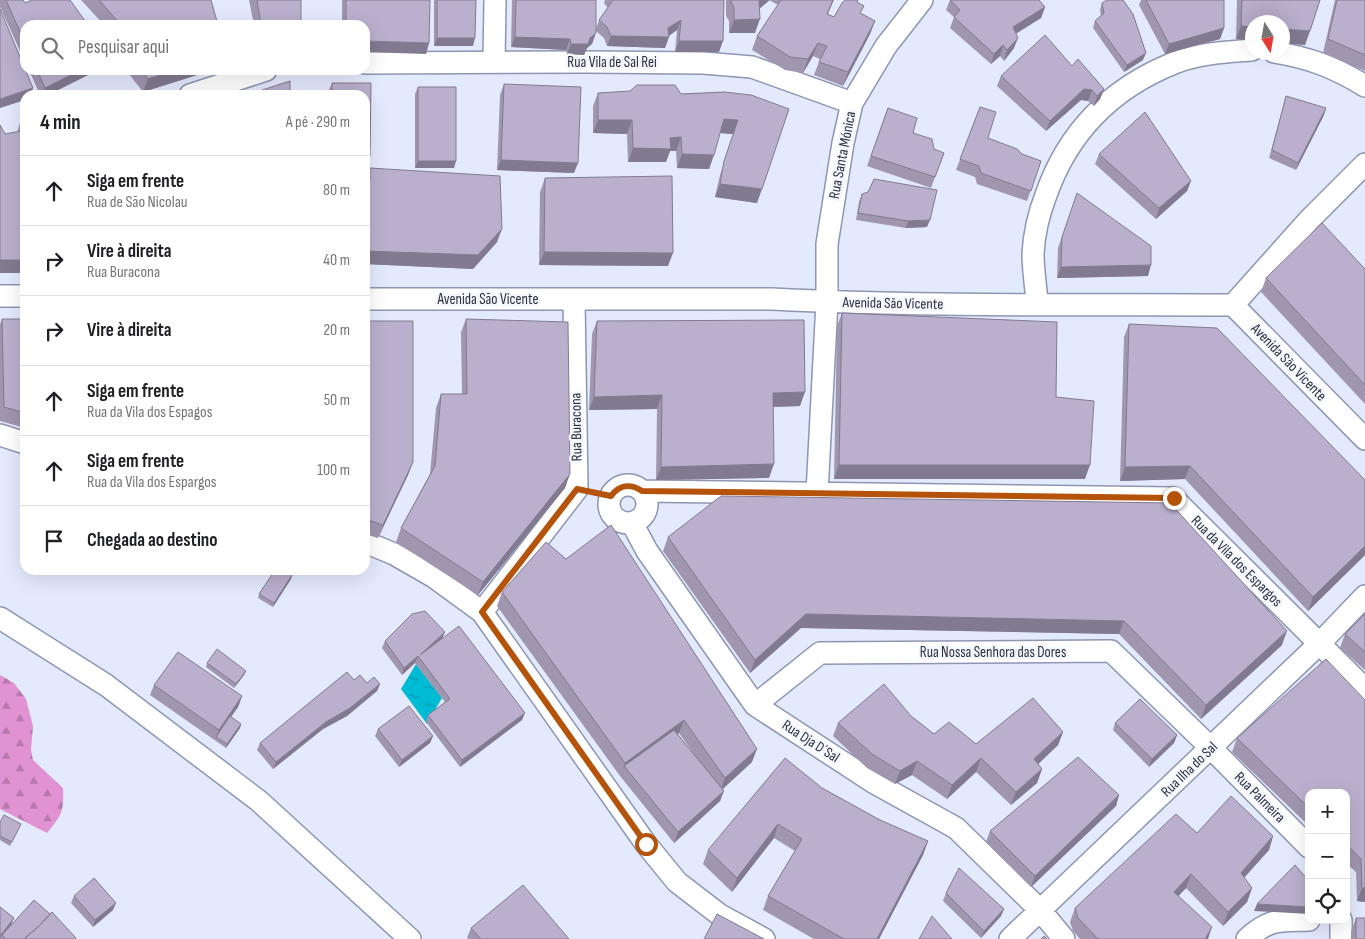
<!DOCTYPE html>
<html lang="pt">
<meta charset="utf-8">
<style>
:root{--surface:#fff;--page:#f2f2f2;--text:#202124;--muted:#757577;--line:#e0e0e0}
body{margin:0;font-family:"Sofia Sans Condensed",sans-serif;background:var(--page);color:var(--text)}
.controls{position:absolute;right:15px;bottom:15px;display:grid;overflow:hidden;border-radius:10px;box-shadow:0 5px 20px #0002}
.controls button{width:45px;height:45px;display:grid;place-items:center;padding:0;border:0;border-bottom:1px solid var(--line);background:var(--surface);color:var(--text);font:25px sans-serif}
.compass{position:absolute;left:1245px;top:15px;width:45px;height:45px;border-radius:50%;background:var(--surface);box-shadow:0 5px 20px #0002;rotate:169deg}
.stop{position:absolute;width:15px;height:15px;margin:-11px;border:4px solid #b45309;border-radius:50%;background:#fff}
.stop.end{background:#b45309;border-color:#fff;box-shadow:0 1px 5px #0008}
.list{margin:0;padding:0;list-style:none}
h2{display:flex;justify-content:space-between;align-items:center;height:65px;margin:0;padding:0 20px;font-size:21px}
h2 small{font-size:16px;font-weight:400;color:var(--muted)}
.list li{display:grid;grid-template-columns:32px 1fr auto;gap:15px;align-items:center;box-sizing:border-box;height:70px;padding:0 20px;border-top:1px solid var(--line)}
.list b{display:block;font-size:19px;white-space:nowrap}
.list p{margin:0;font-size:16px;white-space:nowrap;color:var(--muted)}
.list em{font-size:16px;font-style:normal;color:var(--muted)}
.icon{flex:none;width:28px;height:28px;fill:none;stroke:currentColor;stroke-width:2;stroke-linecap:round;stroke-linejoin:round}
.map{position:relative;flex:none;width:1365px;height:939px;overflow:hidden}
.search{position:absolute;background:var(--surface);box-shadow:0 5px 20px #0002;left:20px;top:20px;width:350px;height:55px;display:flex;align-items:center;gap:12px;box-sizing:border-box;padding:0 18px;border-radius:15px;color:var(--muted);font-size:19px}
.panel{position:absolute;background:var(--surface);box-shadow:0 5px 20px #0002;left:20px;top:90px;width:350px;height:485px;border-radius:15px}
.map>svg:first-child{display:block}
.forest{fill:url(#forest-firs)}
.water{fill:url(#water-ripples)}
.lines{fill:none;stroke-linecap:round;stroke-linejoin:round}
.street-casing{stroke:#8d96b3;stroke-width:24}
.street{stroke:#fff;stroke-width:21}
.wall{fill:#a096b0;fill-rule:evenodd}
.shaded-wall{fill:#827a90}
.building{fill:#baafcd;stroke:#827a90}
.route{stroke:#b45309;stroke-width:6}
.labels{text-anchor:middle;stroke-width:5;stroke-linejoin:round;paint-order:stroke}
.street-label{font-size:15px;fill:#2c303c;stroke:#f5f7fe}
</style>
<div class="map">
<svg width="1365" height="939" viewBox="0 0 1365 939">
<defs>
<pattern id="forest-firs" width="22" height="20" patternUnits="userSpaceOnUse" patternTransform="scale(1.25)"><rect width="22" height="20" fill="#e192d3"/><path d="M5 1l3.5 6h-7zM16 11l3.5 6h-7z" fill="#b778ac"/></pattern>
<pattern id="water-ripples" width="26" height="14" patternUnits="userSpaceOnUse" patternTransform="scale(1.25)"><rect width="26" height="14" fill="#00bbd4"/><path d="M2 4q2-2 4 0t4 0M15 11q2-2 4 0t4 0" fill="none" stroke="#0398ad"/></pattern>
</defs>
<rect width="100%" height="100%" fill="#e4eafd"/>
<path class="forest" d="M0,675L14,683L26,699L33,726L31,750L33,760L63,788C64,811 62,815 47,833L0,809Z"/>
<path class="water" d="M416,664L442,698L427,724L401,689Z"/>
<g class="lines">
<g class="street-casing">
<path id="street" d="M1274,52C1310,58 1334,67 1365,86
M494,62L495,0
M365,63L586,62L703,63L752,67L852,103
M190,95L266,70
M0,296H25
M365,299H772C925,307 1079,304 1233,305L1365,439
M1037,303C1036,287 1033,270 1033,254C1034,234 1039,213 1046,195C1068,132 1112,88 1174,63C1199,53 1226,52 1252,50
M1233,305L1309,220L1365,164
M0,435L25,443
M609 504a19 19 0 1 1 38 0a19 19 0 1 1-38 0Z
M642,491L1173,498L1365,689
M817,493L827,302V244L843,143L852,103L886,46L922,0
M632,523L647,551L755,705L873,782L956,828L1040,910L1064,939
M365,542L394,554L434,577L482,612L646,844L677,882L720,915L764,939
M482,612L577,489L574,300
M0,618L106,685L259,801L410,939
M755,705L820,653L1111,651L1211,748L1309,847
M1010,939L1319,644L1365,596
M1247,939C1269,918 1280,921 1309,920
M1341,939V920"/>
</g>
<use href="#street" class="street"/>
</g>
<path class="wall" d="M0,0H23L25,25V62L0,7Z
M81,0H211L218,25H104Z
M249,0H301V25H254Z
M342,0H430L429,43L426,54L365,25H342Z
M434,0H476L473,46H434Z
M512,0H596V29L599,20L608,8L604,3L605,0H724L719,52H675L677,30L669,36L665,48L607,46L604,38L596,31L592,44L587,48L584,55L567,54L566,50L511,47Z
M726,0H834L828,14L834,17L857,2L861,13L875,21L870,34L843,86L814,75L820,59L813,56L803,73L785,70L752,50L757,36L778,5L769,0L759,9L755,33H729V21L726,16Z
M950,0L1045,7L1041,18L1016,33L1014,48L1004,61L1000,56L991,64L950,28L954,17L946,10Z
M1141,0H1224V28L1220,39L1165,54L1139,5Z
M1237,0H1320L1305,45L1282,43V22L1236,39Z
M1335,0H1365V71L1323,53Z
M1102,3L1143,60L1124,72L1093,28L1095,21L1101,16L1100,10Z
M1072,66L1104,89L1100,99L1094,106L1088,101L1081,100L1046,131L997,86L1001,76Z
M29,70H98L48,95H40Z
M126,70H213L143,92Z
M332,83H371L370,156L368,164H365V95H329V90Z
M504,84L574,173L497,170L500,95Z
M418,87L454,168H415V94Z
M724,92L757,203L715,197L720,175L733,134L720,133L709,169L677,168L676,151H670L666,162H628L627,134L593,133V106L598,93L681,94Z
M1286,96L1324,115L1296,170L1269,158Z
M980,107L988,138L1022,154L1041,161L1027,201L977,184L975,177L956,170Z
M888,108L913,133L934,149L944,153L931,188L867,166Z
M22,117L25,273H0V125L5,134L17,132Z
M1099,154L1191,181L1187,191L1156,219L1095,164Z
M370,168L497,242L473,269L365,264V180H366Z
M545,178L668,266L539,265L540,192Z
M1077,193L1148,276L1057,278L1058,248Z
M862,194L927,227L906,228L856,220L859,202Z
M1365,269V404L1261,292L1266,278Z
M842,313L1056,397L1085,479H834L837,326Z
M2,319H25V428L0,421V324Z
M466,319L565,488L478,595L396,542L401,528L430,474L436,408L441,394H462L461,332Z
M365,321L413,462L408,475L378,538L365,534Z
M597,321L800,406L773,407L769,478L656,480L657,409L589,410L592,334Z
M1129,324L1365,480V555L1308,611L1185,479L1120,481L1124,337Z
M668,537L1282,645L1201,719L1119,634L801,628L750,673L663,551Z
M292,575L291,579L273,607L258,598L259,594Z
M502,592L752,762L723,789L720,801L674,843L620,776L497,606ZM679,733L696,757L678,734Z
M1365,614V670L1340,648L1345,634Z
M445,632L442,638L522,720L460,767L426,722L428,715L445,702L415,663L402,675L382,648L385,641Z
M207,663L246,671L244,675L234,688L206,667Z
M354,680L367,683L380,684L377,691L347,716L323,729L273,769L257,750L260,743Z
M154,685L242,696L238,707L231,717L241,724L240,728L226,748L150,695Z
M1365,700V902L1357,901L1356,872L1346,863V793H1309V826L1232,752L1237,738Z
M911,716L934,734L976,744L1063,732L1058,745L1038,764L1042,769L1037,783L1011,805L976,772L947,799L912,775L895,784L867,768L833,736L838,723Z
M1115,723L1177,735L1174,743L1149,767L1113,730Z
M378,729L433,736L430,743L399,767L375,736Z
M822,788L880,820L928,841L923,855L879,939H814L763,910L768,896L795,851L774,838L732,892L703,864L708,850Z
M1119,795L1116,806L1031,887L986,842L990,831Z
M0,822L21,824L10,846L0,840Z
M1197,833L1273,836L1269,850L1244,877L1252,888L1247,902L1223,926L1186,888L1178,896L1208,939H1080L1073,931L1070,922L1075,908Z
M946,893L1004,909L1001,916L981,938L943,901Z
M74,896L113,910L93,927L71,903Z
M0,907L14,918L11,924L75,939H0Z
M1356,918L1365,939H1351V931Z
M471,928L569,939H468L467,938Z"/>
<path class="shaded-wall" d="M759,0H770L754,13Z
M1045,7L1041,18L1009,38L1013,27Z
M760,19L755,33H729L734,20Z
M681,20L677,30L667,37H669L665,48L607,46L611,36L668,28Z
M875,21L870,34L843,86L848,72Z
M1241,26L1252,27V41L1236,39Z
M1224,28L1220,39L1165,54L1169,44Z
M1282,29L1310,31L1305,45L1282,43Z
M596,33L592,44L587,48L584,55L567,54L571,44L590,38Z
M515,37L570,39L566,50L511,47Z
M437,38H475L473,46H434Z
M1018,38L1014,48L1004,61L1007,50Z
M365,41L429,43L426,54L365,52Z
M679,41H723L719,52H675Z
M818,43L813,56L803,73L808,59Z
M1003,45L1000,56L991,64L994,54Z
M1146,53L1143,60L1124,72L1127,65Z
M81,70H98L48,95H43L45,88Z
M176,70H213L143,92L148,79Z
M33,88L31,95H25V100L0,108V99Z
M1084,89L1092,90L1088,101L1081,100L1046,131L1050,121Z
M1104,89L1100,99L1094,106L1097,96Z
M1326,108L1324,115L1296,170L1298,163Z
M724,119L738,120L733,134L719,133Z
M598,120H632L627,134L593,133Z
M681,137L676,151H670L666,162H628L633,148L670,138Z
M682,154L714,155L709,169L677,168Z
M365,156H370L368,164H365Z
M501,160L578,163L574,173L497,170Z
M418,161H456L454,168H415Z
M1191,181L1187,191L1156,219L1159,208Z
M720,184L762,189L757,203L715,197Z
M930,220L927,227L906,228L908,221Z
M502,229L497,242L473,269L365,264V251Z
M544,252L673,253L668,266L539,265Z
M0,260H25V273H0Z
M1151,265L1148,276L1057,278L1061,267Z
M805,392L800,406L768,407L773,393Z
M662,395L657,409L589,410L594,397Z
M413,462L408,475L378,538L383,525Z
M774,464L769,478L656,480L661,467Z
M839,465H1090L1085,479H834Z
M1190,466L1185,479L1120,481L1125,467Z
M570,474L565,488L478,595L483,582Z
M1365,546V555L1308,611L1313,597Z
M292,575L291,579L273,607L274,603Z
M806,614L1124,621L1119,634L801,628L750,673L755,660Z
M1287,631L1282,645L1201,719L1206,705Z
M445,632L442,639L420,655Z
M418,656L415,663L402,675L404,668Z
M246,671L244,675L234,688L236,684Z
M380,684L377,691L347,716L323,729L273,769L276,762L326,722Z
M242,696L238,707L217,737H216L219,730Z
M525,713L522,720L460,767L462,760Z
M684,720L679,733L628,771L624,766L620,776L625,763Z
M241,724L240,728L226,748L227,744Z
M1063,732L1058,745L1029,773L1034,759Z
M1177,735L1174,743L1149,767L1152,759Z
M433,736L430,743L399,767L402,760Z
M757,749L752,762L720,791L725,778Z
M981,758L976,772L947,799L952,785Z
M917,761L912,775L895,784L900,771Z
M1042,769L1037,783L1011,805L1016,792Z
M724,791L720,801L674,843L678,832Z
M1119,795L1116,806L1031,887L1035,876Z
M778,824L774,838L732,892L737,878Z
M1273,836L1269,850L1236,887L1241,873Z
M928,841L923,855L879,939H877Z
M1191,874L1186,888L1169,906L1174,892Z
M1252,888L1247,902L1223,926L1228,912Z
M1362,888H1365V902L1357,901Z
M116,903L113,910L93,927L95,920Z
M1257,904L1309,907V914L1254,911Z
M1004,909L1001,916L981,938L984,931Z
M14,918L11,925L2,935L0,939L1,935Z
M1212,927L1208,939H1205Z"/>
<path class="building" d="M6,0H23L25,3L32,0H70L88,25H25V43Z
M99,0H211L218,25H121Z
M257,0H301V25H261Z
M346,0H430L429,43L365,41V25H346Z
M437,0H476L475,38H437Z
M516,0H596V33L590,38L588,44H571L570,39L515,37Z
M613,0H724L723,41H679L681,20L668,28L669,37L611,36L607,27L599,20Z
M731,0H759L760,19L734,20V7L731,2Z
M781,0H833L827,14L834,17L842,3L845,0H858L857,2L864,6L860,13L875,21L848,72L819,62L827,46L818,43L808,59L790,57L757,36Z
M950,0H1039L1045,7L1013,27L1018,38L1007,50L1003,45L994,54L954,17L960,10Z
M1107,0H1123L1133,14L1146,53L1127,65L1095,21L1104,13L1102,3Z
M1146,0H1224V28L1169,44Z
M1242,0H1320L1310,31L1282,29V22H1252V27L1241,26Z
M1337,0H1365V55L1328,39Z
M0,9L33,88L0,99Z
M1045,35L1072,66L1078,59L1104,89L1097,96L1092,90L1084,89L1050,121L1001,76Z
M37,70H81L45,88Z
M141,70H176L148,79Z
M290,81V95H247Z
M332,83H371L370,156H365V95H332Z
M504,84L581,87L578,163L501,160Z
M637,85H675L681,94L724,92L751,95L789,109L762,189L720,184L724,161L738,120L724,119L714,155L682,154L681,137L670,138L671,149L633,148L632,120H598V93L630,91Z
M418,87H456V161H418Z
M1286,96L1326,108L1298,163L1272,150Z
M980,107L996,112L988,138L1017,149L1022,154L1041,161L1031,191L981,173L979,166L960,159Z
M888,108L917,118L913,133L932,139L934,149L944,153L935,177L871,156Z
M1145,112L1191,181L1159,208L1099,154Z
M25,116V260H0V125L5,134L22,131V117Z
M370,168L500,176L502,229L478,255L365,251V180H370Z
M672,176L673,253L544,252L545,178Z
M874,179L937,190L930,220L908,221L858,213L862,194L868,192Z
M1077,193L1151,246V265L1061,267L1062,237Z
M1322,223L1365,269V385L1266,278Z
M842,313L1057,322L1056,397L1094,401L1090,465H839Z
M2,319H25V413L4,407Z
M466,319L568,322L570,474L483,582L401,528L435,466L441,394H467Z
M804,320L805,392L773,393L774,464L661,467L662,395L594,397L597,321Z
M365,321H413V462L383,525L365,519Z
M1129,324L1217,328L1365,480V546L1313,597L1190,466L1125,467Z
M721,496L1170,503L1287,631L1206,705L1124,621L806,614L755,660L668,537Z
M611,525L757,749L725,778L684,720L625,763L502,592L546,542L566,559Z
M275,570H284L292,575L274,603L259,594Z
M425,611L445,632L420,655L459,626L525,713L462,760L428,715L450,699L418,656L404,668L385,641L412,614Z
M1365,614V652L1345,634Z
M217,649L246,671L236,684L207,663Z
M178,652L242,696L219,730L154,685Z
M1326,659L1365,700V888H1362L1361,859L1346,844V793H1309V808L1237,738Z
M347,672L354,680L360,675L367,683L374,677L380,684L350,708L326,722L276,762L260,743Z
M884,684L911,716L934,734L949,722L976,744L1033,698L1063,732L1034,759L1042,769L1016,792L981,758L952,785L917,761L900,771L872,754L838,723Z
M1140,699L1177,735L1152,759L1115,723Z
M409,706L433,736L402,760L378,729Z
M230,716L241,724L227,744L216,737Z
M674,730L724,791L678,832L624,766Z
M1078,757L1119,795L1035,876L990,831Z
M785,758L822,788L880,820L928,841L877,939H844L768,896L802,839L778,824L737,878L708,850Z
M1231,796L1273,836L1241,873L1252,888L1228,912L1191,874L1174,892L1212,927L1205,939H1098L1078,918L1075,908L1176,814L1197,833Z
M4,815L21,824L12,842L0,836V822Z
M1295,865L1309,881V907L1257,904Z
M959,868L1004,909L984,931L946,893Z
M94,878L116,903L95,920L74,896Z
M523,885L569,939H481L471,928Z
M34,900L50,914L39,926L24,939H6L2,935Z
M0,907L14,918L1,935L0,934Z
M52,912L76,938L75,939H24L39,926Z
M717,914L764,939H704Z
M932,916L952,939H919Z
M1356,918H1365V939H1356Z
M1044,936L1047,939H1041Z"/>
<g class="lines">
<path class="route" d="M646,844L482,612L577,489L611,496C619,485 630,483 642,491L1174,498"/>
</g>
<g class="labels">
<g class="street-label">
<text x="612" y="67">Rua Vila de Sal Rei</text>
<text transform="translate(842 155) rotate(-79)" y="5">Rua Santa Mónica</text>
<text x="488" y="304">Avenida São Vicente</text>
<text transform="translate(893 303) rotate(1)" y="5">Avenida São Vicente</text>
<text transform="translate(1289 362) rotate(46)" y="5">Avenida São Vicente</text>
<text transform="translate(576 427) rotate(-91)" y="5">Rua Buracona</text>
<text transform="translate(1237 561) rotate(45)" y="5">Rua da Vila dos Espargos</text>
<text x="993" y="657">Rua Nossa Senhora das Dores</text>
<text transform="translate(811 741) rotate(33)" y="5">Rua Dja D´Sal</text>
<text transform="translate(1189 769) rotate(-44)" y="5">Rua Ilha do Sal</text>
<text transform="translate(1260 797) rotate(45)" y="5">Rua Palmeira</text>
</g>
</g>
</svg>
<div class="controls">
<button>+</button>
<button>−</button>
<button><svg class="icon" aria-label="locate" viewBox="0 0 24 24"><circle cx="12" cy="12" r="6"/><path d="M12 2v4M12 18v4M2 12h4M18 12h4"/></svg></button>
</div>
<svg class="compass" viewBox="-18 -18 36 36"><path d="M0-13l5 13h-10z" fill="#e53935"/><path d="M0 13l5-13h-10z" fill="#757577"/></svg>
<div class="stop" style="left:646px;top:844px"></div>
<div class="stop end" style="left:1174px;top:498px"></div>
<div class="search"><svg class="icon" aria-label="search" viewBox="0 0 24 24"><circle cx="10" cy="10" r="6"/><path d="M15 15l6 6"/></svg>Pesquisar aqui</div>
<section class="panel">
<h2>4 min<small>A pé · 290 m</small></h2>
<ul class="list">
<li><svg class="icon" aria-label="ahead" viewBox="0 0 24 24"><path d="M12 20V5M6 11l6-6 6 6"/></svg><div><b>Siga em frente</b><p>Rua de São Nicolau</p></div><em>80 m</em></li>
<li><svg class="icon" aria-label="right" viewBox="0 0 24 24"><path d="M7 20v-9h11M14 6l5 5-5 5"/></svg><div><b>Vire à direita</b><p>Rua Buracona</p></div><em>40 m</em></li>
<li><svg class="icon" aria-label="right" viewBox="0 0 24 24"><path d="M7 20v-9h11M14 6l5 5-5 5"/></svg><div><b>Vire à direita</b></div><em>20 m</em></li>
<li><svg class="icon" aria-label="ahead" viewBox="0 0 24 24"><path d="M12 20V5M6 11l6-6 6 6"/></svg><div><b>Siga em frente</b><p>Rua da Vila dos Espagos</p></div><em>50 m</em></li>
<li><svg class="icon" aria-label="ahead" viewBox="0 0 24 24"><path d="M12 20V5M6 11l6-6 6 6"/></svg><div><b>Siga em frente</b><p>Rua da Vila dos Espargos</p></div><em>100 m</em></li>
<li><svg class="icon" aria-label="arrive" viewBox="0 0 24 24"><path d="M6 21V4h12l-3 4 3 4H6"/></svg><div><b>Chegada ao destino</b></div></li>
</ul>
</section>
</div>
